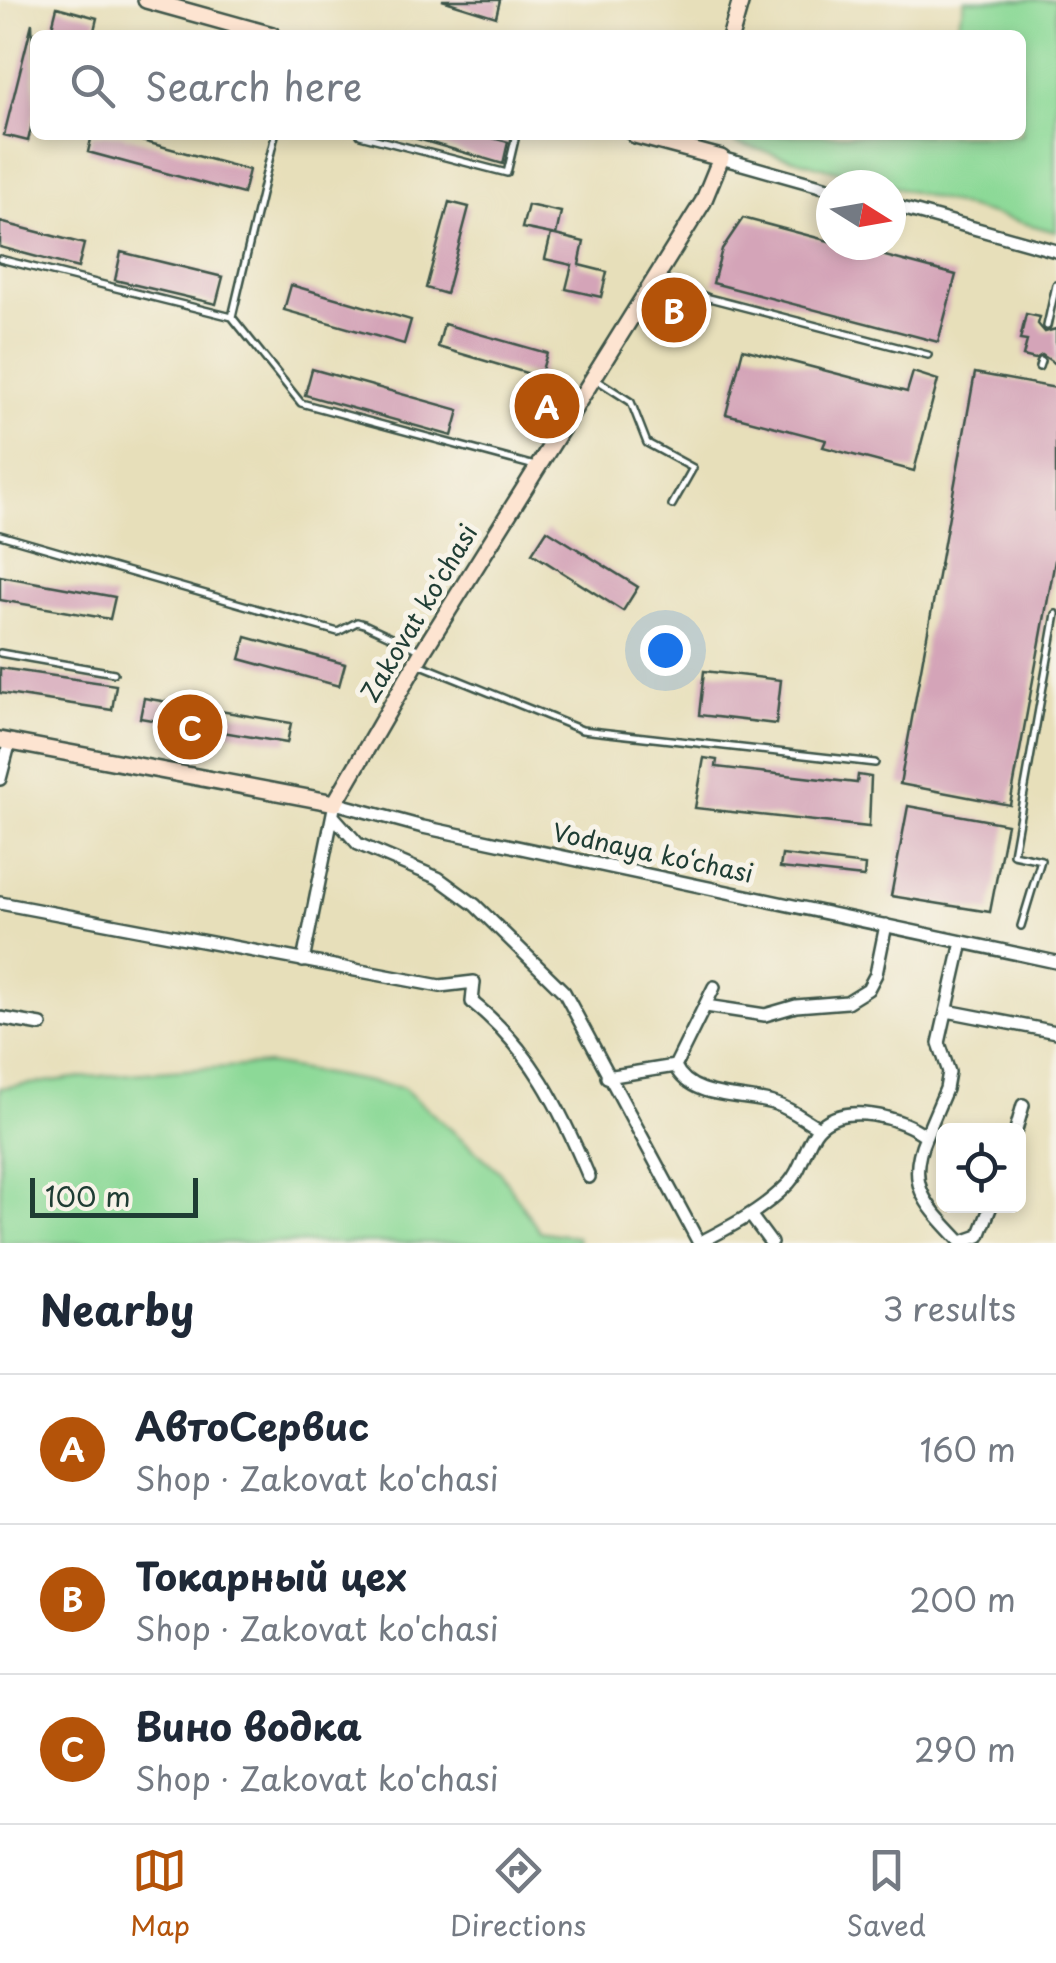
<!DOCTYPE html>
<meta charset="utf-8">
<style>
:root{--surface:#fff;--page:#f2f2f3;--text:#1f2937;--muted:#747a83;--line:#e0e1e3;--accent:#b45309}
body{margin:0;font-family:"Playpen Sans",sans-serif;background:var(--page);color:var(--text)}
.controls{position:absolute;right:30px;bottom:30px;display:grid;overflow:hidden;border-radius:15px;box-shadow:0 5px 15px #0003}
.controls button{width:90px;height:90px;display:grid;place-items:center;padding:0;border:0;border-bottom:2px solid var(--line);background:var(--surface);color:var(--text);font:50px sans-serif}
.compass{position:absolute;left:816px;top:170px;width:90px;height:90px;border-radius:50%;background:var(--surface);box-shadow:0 5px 15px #0003;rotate:101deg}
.scale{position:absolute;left:30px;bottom:25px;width:168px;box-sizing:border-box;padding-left:10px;border:5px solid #1f3d34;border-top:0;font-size:28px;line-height:35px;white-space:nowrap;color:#1f3d34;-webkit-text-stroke:8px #f7f3e8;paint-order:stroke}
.you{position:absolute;left:665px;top:650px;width:35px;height:35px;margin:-25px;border:8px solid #fff;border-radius:50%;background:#1a73e8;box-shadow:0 0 0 15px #1a73e833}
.badge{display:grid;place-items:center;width:65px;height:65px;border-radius:50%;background:var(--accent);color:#fff;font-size:32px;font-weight:700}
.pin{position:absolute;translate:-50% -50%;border:5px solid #fff;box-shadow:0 2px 10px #0006}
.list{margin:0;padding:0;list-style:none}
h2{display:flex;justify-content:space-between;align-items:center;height:130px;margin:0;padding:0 40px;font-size:42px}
h2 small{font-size:32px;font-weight:400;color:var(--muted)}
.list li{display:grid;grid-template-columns:65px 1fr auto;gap:30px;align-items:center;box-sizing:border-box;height:150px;padding:0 40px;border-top:2px solid var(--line)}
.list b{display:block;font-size:38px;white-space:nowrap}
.list p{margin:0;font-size:32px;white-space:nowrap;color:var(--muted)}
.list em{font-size:32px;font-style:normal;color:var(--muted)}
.icon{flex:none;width:55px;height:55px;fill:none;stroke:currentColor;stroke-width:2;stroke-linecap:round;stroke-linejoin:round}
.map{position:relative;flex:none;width:1056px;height:1243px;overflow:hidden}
.search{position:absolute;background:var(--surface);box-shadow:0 5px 15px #0003;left:30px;right:30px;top:30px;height:110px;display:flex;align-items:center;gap:25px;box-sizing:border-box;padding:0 35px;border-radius:15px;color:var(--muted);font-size:38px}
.sheet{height:580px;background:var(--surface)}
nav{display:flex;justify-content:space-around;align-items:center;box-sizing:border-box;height:140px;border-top:2px solid var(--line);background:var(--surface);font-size:28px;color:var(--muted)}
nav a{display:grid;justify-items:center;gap:5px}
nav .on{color:var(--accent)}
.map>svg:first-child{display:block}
.grass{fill:#8cd997;stroke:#568b66;stroke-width:2.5}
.building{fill:#d4a4b8}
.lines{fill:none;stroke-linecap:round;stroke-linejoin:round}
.lane-casing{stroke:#3d5548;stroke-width:10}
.street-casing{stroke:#3d5548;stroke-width:16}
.secondary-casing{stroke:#3d5548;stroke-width:20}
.lane{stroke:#fff;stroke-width:5}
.street{stroke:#fff;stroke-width:11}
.secondary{stroke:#fde4d1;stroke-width:15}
.labels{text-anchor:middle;stroke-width:10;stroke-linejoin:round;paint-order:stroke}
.street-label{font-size:25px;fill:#1f3d34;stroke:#f7f3e8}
</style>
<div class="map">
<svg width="1056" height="1243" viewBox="0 0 1056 1243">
<rect width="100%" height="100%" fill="#f7f3e8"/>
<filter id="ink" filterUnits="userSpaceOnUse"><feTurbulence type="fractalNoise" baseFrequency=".01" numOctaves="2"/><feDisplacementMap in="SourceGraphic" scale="20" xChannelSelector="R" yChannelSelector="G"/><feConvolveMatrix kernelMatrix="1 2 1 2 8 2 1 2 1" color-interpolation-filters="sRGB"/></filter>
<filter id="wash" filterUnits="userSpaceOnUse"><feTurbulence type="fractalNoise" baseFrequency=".0048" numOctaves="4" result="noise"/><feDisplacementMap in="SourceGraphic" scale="40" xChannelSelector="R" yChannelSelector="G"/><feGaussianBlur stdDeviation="2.25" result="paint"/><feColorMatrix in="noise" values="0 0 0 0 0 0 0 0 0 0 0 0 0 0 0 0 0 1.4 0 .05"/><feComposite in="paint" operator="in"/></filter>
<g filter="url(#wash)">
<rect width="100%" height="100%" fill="#e7dfba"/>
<path class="grass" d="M965,0H1056V232L735,143L737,135H1021V35H955Z
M269,1064L403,1088L500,1172L539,1231L577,1237L578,1243H0V1088L74,1078Z"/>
<g id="blocks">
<path class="building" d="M442,0H500L496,17Z
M57,7L97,18L93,35H50Z
M32,23L35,111L28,141L4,135Z
M92,135H120L249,170L243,194L88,152Z
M404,135H481L508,142L503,164Z
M449,202L469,207L446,294L426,288Z
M528,205L561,212L556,235L522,228Z
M743,218L956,275L938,342L713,283L722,249Z
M0,222L84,244L78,268L0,247Z
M551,234L584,242L579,265L607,272L601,297L566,289L572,265L545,259Z
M121,252L223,277L216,304L115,280Z
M291,285L411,320L404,344L284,310Z
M1026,314L1040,317L1038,324L1045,332L1056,329V364L1042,355L1035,359L1023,356L1027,341L1020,340Z
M444,324L547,353L540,377L438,347Z
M743,349L907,392L913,372L938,380L914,471L823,447L826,440L726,414Z
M312,369L459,410L452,436L305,395Z
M975,373L1056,388V555L1010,805L900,784Z
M547,530L638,587L623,611L532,553Z
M0,576L115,597L110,619L0,600Z
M246,637L345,664L339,686L240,659Z
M0,668L116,685L112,710L0,693Z
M704,671L781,680L776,724L699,715Z
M144,698L291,723L287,743L140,718Z
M704,758L717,760L716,767L857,783L858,775L871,777L869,827L695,808Z
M908,806L1007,824L990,912L891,896Z
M782,855L865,865L864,877L780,868Z"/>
</g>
</g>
<g filter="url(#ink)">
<use href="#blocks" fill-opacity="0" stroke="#3d5548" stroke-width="2.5"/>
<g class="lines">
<g class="lane-casing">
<path id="lane" d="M360,135L507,173L516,135
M0,259L232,317L301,403L535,466
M661,278L709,298L928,355
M232,317L275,135
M1047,326L1056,285
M1039,367L1041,361
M597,380L631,402L647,443L693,468L672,505
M0,535L338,632L357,622L364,624L420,650
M0,653L114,673
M419,664L582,730L875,763
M1021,926L1041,860L1013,854L1056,614"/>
</g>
<g class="street-casing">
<path id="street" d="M721,158L831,189
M891,205L1056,251
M0,779L10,741
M333,816L358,844L438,878L475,905L564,992L699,1243
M0,903L440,986L474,982L472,1002C531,1049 560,1108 589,1177
M303,961L335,803L423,827L1056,962
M706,1006L765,1015L796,1006L847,1002L868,989L876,974L886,925
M947,1011L1056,1032
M0,1018L41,1025
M675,1066L714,987
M607,1077L675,1066C691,1101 744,1093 776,1104C791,1109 805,1120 819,1128
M1016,1130L1023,1105
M926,1136L946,1089L949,1072L939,1043L962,942
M751,1216L771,1243
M962,1242L979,1236L991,1206
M699,1243C732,1226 763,1210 789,1183C803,1168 805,1144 818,1129C844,1101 901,1117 926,1136C903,1188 930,1208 962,1243"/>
</g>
<g class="secondary-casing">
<path id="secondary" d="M146,0L272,35
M731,35L741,0
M0,740L335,803L423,651L703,202L721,158L635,135"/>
</g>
<use href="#lane" class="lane"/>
<use href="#street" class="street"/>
<use href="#secondary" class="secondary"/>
</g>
</g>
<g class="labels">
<g class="street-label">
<text transform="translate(419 613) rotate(-59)" y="9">Zakovat ko'chasi</text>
<text transform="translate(653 853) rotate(12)" y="9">Vodnaya ko‘chasi</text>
</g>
</g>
</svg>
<div class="controls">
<button><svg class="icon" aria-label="locate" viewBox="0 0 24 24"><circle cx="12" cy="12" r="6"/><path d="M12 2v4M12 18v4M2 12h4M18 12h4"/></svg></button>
</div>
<svg class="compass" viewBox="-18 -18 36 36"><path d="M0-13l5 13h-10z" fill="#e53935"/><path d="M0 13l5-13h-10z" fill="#747a83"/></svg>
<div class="scale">100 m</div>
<div class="you"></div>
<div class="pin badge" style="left:547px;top:406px">A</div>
<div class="pin badge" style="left:674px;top:310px">B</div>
<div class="pin badge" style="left:190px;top:727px">C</div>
<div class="search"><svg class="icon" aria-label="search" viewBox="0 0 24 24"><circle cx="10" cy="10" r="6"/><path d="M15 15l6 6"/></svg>Search here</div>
</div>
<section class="sheet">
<h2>Nearby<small>3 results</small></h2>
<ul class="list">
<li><span class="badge">A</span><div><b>АвтоСервис</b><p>Shop · Zakovat ko'chasi</p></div><em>160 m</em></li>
<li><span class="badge">B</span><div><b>Токарный цех</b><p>Shop · Zakovat ko'chasi</p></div><em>200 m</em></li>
<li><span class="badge">C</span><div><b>Вино водка</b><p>Shop · Zakovat ko'chasi</p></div><em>290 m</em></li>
</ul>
</section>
<nav>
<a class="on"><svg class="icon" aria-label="map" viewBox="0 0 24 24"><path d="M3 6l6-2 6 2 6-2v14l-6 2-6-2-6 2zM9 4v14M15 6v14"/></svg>Map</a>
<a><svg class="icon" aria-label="directions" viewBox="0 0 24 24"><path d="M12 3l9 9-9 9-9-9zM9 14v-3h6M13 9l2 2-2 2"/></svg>Directions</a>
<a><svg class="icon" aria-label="saved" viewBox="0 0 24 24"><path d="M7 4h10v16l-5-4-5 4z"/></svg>Saved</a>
</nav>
